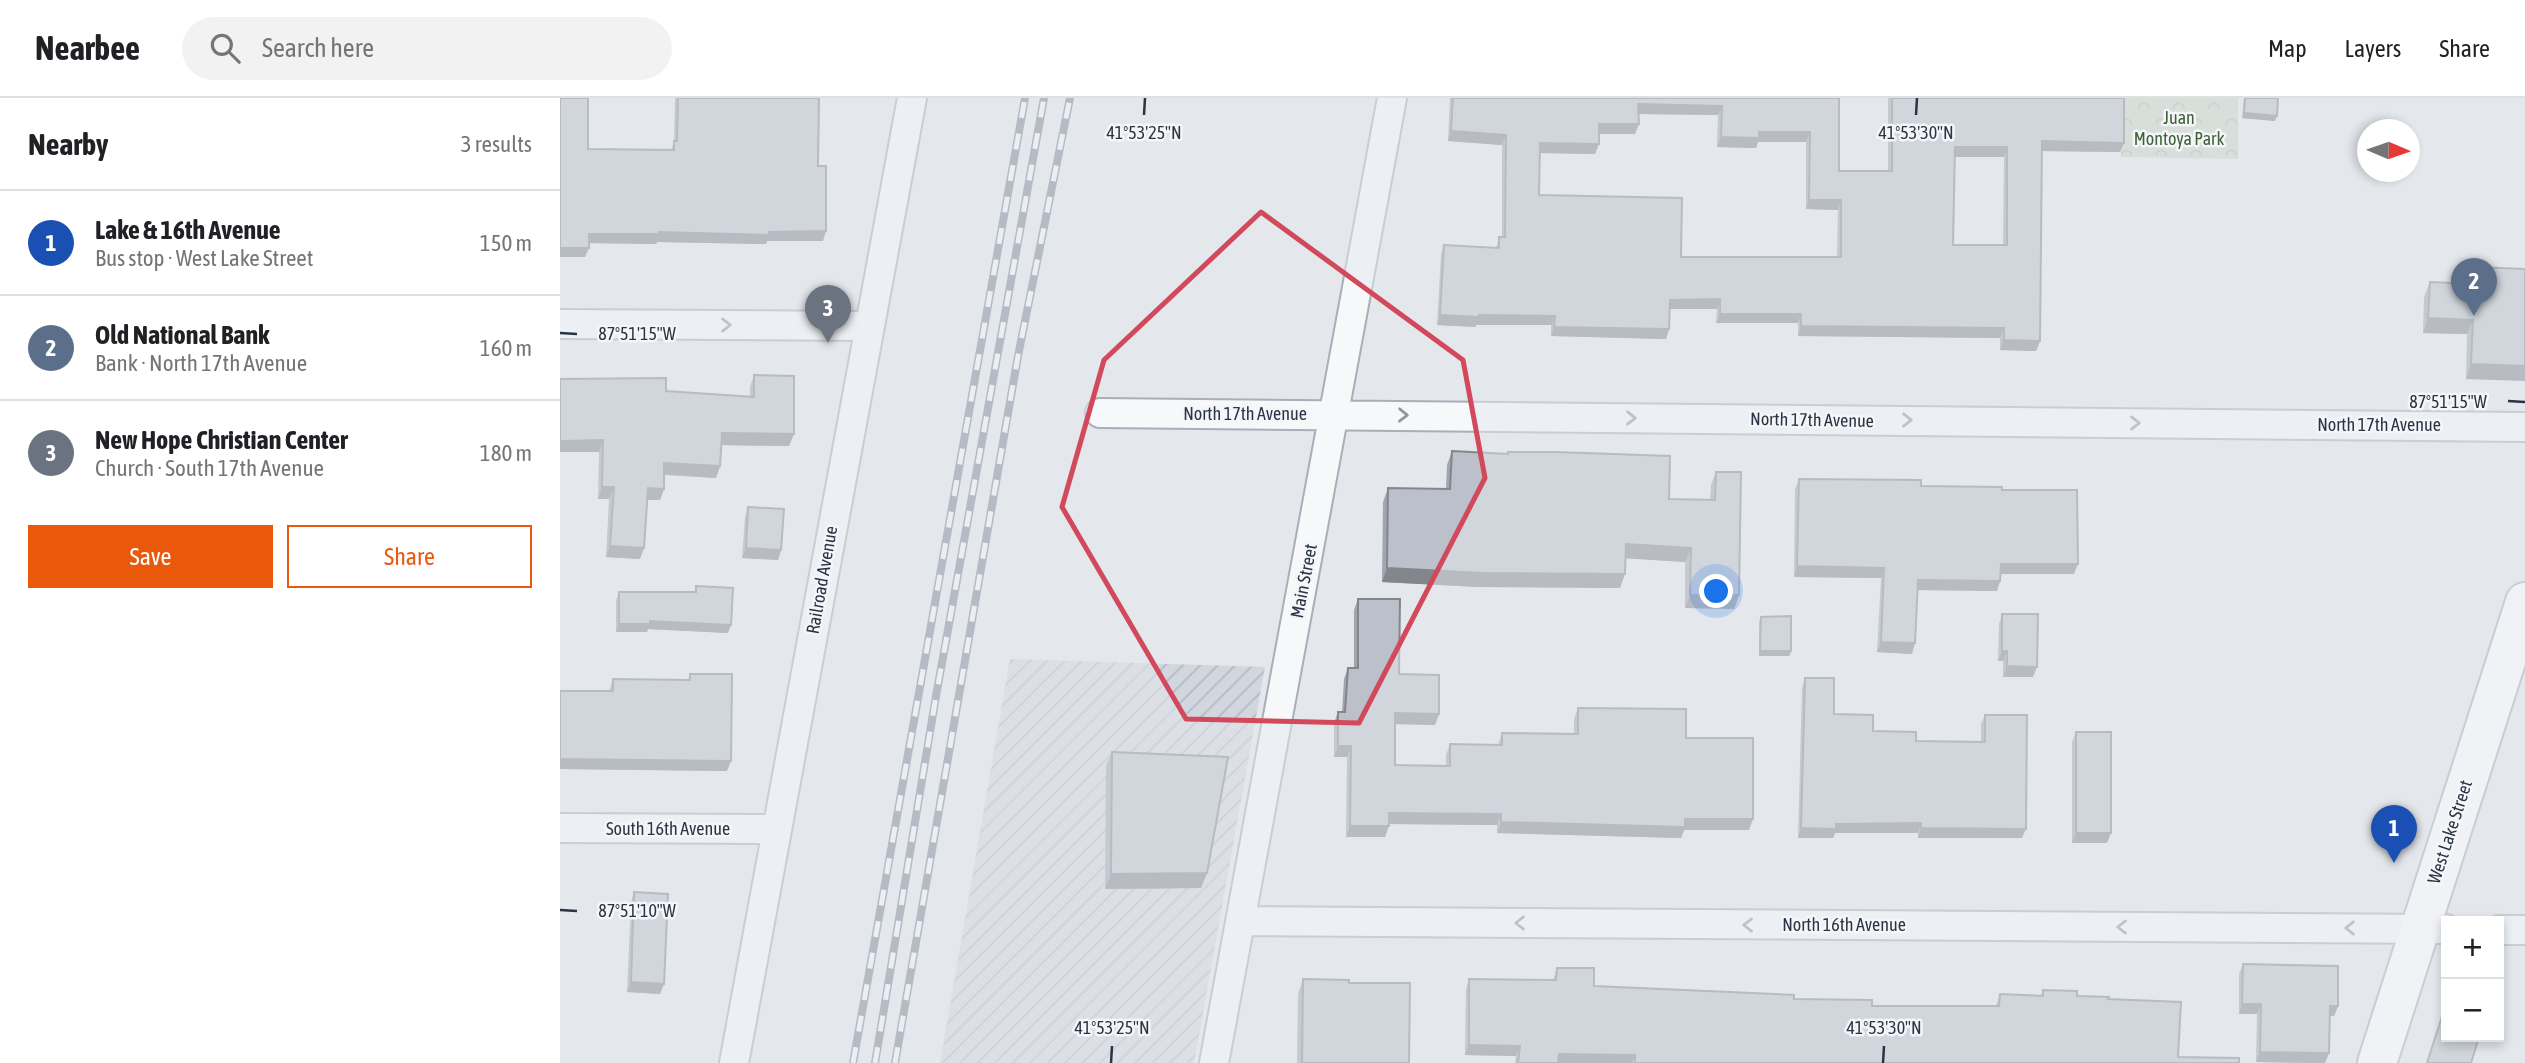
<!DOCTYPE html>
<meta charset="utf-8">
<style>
:root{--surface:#fff;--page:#f2f2f2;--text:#202124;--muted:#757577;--line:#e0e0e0;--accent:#ea580c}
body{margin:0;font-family:"Asap Condensed",sans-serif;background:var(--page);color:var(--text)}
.controls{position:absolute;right:21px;bottom:21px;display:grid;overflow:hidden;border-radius:0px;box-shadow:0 4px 10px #0003}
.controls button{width:63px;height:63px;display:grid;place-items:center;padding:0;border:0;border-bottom:2px solid var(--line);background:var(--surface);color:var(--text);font:35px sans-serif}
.compass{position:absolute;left:1797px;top:21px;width:63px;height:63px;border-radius:50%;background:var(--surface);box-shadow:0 4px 10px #0003;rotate:92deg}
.you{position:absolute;left:1157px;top:494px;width:24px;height:24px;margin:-18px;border:5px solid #fff;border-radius:50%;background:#1a73e8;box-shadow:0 0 0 10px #1a73e833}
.badge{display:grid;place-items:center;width:46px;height:46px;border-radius:50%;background:var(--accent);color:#fff;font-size:23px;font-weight:700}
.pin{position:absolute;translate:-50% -58px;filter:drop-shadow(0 2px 4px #0008)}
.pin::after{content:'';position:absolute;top:37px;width:24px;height:21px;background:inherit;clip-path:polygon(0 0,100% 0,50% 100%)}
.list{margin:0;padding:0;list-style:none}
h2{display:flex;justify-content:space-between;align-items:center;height:91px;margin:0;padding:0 28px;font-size:30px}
h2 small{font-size:23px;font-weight:400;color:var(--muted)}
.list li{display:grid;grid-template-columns:46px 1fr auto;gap:21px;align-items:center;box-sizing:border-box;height:105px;padding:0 28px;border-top:2px solid var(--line)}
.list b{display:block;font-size:26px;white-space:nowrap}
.list p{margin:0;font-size:23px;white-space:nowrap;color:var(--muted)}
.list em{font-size:23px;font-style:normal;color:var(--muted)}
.actions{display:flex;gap:14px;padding:21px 28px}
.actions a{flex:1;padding:16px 0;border:2px solid var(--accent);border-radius:0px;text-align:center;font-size:24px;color:var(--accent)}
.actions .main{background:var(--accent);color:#fff}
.icon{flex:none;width:38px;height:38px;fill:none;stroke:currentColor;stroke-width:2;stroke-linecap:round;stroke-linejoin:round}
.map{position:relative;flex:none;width:1965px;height:965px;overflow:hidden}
header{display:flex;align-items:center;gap:42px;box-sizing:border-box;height:98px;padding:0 35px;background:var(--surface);border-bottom:2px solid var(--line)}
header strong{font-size:33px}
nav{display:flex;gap:38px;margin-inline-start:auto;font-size:24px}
.search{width:490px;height:63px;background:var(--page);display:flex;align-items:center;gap:18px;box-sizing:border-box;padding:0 24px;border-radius:38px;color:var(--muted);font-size:26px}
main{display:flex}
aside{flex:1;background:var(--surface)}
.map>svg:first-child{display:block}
.industrial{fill:url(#industrial-furrows)}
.park{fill:url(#park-crowns)}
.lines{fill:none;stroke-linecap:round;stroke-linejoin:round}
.street-casing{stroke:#a9aeb7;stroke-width:32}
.secondary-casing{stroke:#a9aeb7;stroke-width:42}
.street{stroke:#f7f8fa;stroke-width:28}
.secondary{stroke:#fff;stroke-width:38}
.rail-casing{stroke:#7d8696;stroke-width:8}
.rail{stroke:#f4f6f9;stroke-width:5;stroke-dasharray:16;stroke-linecap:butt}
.wall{fill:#a1a5ae;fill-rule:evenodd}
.shaded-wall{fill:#83868d}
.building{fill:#bbc0ca;stroke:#83868d;stroke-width:2;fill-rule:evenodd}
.oneway{stroke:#9196a0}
.marked{fill:none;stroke:#d1495b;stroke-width:5;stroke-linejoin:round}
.ticks{fill:none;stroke:#2b3445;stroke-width:2.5}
.labels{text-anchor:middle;stroke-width:5;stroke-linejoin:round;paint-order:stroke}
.park-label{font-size:18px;fill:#3f6138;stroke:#f4f6f9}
.street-label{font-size:18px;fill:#2b3445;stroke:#f4f6f9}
.ticks-label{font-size:18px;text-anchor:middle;fill:#2b3445;stroke:#f4f6f9;stroke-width:5;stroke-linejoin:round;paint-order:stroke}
</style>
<header>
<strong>Nearbee</strong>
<div class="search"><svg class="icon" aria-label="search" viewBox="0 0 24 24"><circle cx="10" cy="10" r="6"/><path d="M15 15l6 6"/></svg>Search here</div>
<nav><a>Map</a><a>Layers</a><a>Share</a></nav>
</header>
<main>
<aside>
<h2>Nearby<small>3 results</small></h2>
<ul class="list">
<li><span class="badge" style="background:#1a4fb4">1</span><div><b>Lake &amp; 16th Avenue</b><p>Bus stop · West Lake Street</p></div><em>150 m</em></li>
<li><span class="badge" style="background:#5c6f8a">2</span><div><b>Old National Bank</b><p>Bank · North 17th Avenue</p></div><em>160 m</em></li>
<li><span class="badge" style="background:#6b7280">3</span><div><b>New Hope Christian Center</b><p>Church · South 17th Avenue</p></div><em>180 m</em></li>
</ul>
<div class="actions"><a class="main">Save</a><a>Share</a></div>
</aside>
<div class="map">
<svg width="1965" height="965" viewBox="0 0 1965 965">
<defs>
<pattern id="industrial-furrows" width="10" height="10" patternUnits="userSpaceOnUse" patternTransform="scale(1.75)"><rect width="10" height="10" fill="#d2d6de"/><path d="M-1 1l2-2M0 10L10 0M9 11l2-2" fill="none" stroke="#b4b8c0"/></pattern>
<pattern id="park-crowns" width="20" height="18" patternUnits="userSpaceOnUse" patternTransform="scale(1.75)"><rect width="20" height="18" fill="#c9d6c5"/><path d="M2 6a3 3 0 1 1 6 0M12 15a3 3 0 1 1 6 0" fill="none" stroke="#adb8ab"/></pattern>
</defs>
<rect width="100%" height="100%" fill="#e4e7ec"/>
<path class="industrial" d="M450,561L705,569L634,965H380Z"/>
<path class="park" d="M1561,0H1678V61L1561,59Z"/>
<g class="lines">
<g class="street-casing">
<path id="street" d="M0,226L309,228
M540,315L1965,329
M0,730L217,731
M681,823L1886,831
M1939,832H1965
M174,965L352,0
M654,965L832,0"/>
</g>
<g class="secondary-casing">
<path id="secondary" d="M1817,965L1965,504"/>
</g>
<use href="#street" class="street"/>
<use href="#secondary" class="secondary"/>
<g class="rail-casing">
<path id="rail" d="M293,965L465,0
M315,965L376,598L484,0
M335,965L458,258L510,0"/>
</g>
<use href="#rail" class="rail"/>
</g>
<path class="wall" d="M115,0H259L258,68L263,143H207L206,146L97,144L96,146L29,145L25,159H0L28,51L111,52L114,44Z
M890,0H1279V73H1328V0H1564V45L1560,54L1482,53L1480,243L1476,253L1440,252V240L1238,238V225H1156L1157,211H1110L1109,231L1106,241L991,238V227H916V229L877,227L881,157L884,147L936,150L939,139H942V47L888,43ZM1079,16L1158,17L1157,49L1196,50L1198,44H1246V111L1278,112L1277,159H1121L979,97L980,55L1035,56L1039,36H1075ZM1395,59H1444L1443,147H1393Z
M1684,0H1718L1715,23L1682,20Z
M1916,169L1965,171L1906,281L1907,236L1863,235L1864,199L1870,184L1910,186Z
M194,277L229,348L161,347L160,368L156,380L104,377V391L100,402H87L80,461L46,459L49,401H38L39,354H0L106,293L190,299V289Z
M892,353L947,356L948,354L1109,401L1150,402L1151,387L1156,374L1179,497L1174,511L1125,510V464L1066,460L1060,490L918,489L822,484L823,404L828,390H886L887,367Z
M1239,381L1442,392L1514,476H1440V483L1437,493L1358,492L1352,556L1317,554L1321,480L1234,479L1235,391Z
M188,409L221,452L218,462L182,460L185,419Z
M136,488L168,535L88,531L87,534H56V502L59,494H134Z
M798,501L839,576L879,616L875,627L835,626V667L886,668V657L890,646L938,647L942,635L1014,636V621L1018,610L1126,640L1189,732H1124L1121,740L937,735V727L829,726L825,739H786L787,659H774V625L778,614H782L784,581L788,570H794V512Z
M1442,516L1473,579H1443V563H1438L1439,526Z
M1201,519L1231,553L1229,558H1199V524Z
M130,576L167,673L0,671V593H49L53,581L128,582Z
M1245,580L1274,616L1313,633L1356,643L1421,644V626L1425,617L1462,740H1358V735H1275L1273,740H1238L1242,590Z
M1516,634L1547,745H1512V644Z
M552,654L647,775L641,790L545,791L546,668Z
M74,794L100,896L67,894L71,805Z
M1683,866L1778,908L1774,918H1770L1769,955L1765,965L1696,964L1697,916H1679V876Z
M997,870L1034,888L1234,901L1312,908H1436L1440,896L1481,897L1483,892L1517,898L1548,901L1618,959L1679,965H955L956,958L905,957L906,891L909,881L993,882Z
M743,881L789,885L849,965H737L738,896Z"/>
<path class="shaded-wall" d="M1078,6L1162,8L1158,17L1075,16Z
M1684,15L1717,18L1715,23L1682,20Z
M1039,26H1079L1075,36H1036Z
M891,33L946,37L942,47L888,43Z
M1199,34H1250L1246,44H1198L1196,50L1157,49L1161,39Z
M1482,43L1564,45L1560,54L1479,53Z
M980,45L1039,46L1035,56L977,55Z
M1395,49H1447L1444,59H1392Z
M1249,102H1281L1278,112L1246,111Z
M266,133L263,143H207L206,146L97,144L96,146L25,145L29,136L99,134Z
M0,150H29L25,159H0Z
M1160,201L1157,211H1106L1110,202Z
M1160,216H1241L1238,225H1156Z
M880,217H919L995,218L991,227H916V229L877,227Z
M1868,220L1913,222L1907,236L1863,235Z
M1241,228L1444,230L1440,240L1238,238Z
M994,229L1109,231L1106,241L991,238Z
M1444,242L1480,243L1476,253L1440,252Z
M1911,266L1965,268V283L1906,281Z
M162,335L234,336L229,348L158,347Z
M43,342L39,354H0V343Z
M104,365L160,368L156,380L100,376Z
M42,389H54L49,401H38Z
M88,390L104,391L100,402H83Z
M1066,446L1131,450L1125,464L1061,460Z
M50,448L84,450L80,461L46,459Z
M186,450L221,452L218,462L182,460Z
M1441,466H1518L1514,476H1437Z
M1237,468L1324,470L1321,480L1234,479Z
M827,470L1065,476L1060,490L918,489L822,484Z
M1358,482L1440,483L1437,493L1354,492Z
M1130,497H1179L1174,511L1125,510Z
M90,523L171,527L168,535L88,531L87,534H56L59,526Z
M1321,544L1355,545L1352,556L1317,554Z
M1200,553H1231L1229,558H1199Z
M1442,553H1447L1443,563H1438Z
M1447,568L1477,569L1473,579H1443Z
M835,615L879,616L875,627L831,626Z
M778,648H791L787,659H774Z
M0,661L171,663L167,673L0,671Z
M829,715L941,716L937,727L825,726Z
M1125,721H1193L1189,732H1124L1121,740L937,735L941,724Z
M1361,725L1358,735H1275L1273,740H1238L1241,730L1276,726Z
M790,728H829L825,739H786Z
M1361,730L1466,731L1462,740H1358Z
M1516,735H1551L1547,745H1512Z
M647,775L641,790L545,791L551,776Z
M71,884L104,886L100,896L67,894Z
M1682,906H1701L1697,916H1679Z
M1770,908H1778L1774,918H1766Z
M909,947L960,948L956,958L905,957Z
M1700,954L1769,955L1765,965L1696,964Z
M999,956L1075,957L1072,965H996Z"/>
<path class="building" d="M0,0H28V51L114,52V43H117L118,0H259L258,68H266V133L209,134V137L99,134V136H29V150H0Z
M893,0H1279V73H1332V0H1564V45L1482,43L1480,243L1444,242V230L1241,228V216H1160V201L1110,202L1109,231L994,229L995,218L919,217V219L880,217L884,147L939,150V139H945L946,37L891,33ZM1078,6L1162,8L1161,39L1199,40V34H1250L1249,102H1281V159H1121L1122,100L979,97L980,45L1039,46V26H1079ZM1395,49H1447V147H1393Z
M1685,0H1718L1717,18L1684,15Z
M1916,169L1965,171V268L1911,266L1913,222L1868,220L1870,184L1915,186Z
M194,277L234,278V336L162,335L160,368L104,365V391L88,390L84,450L50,448L54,389H42L43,342L0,343V281L106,280V293L194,299Z
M892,353L948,356V354H995L1110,358L1109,401L1155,402L1156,374H1181L1179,497H1130L1131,450L1066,446L1065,476L923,475L827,470L828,390L890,391Z
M1239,381L1361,382V388L1442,389V392H1517L1518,466H1441L1440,483L1358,482L1355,545L1321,544L1324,470L1237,468Z
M188,409L224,411L221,452L186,450Z
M136,488L173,490L171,527L90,523V526H59V494H136Z
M798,501H840L839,576L879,577V616L835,615V667L890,668V646L942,647V635L1018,636V610L1126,611V640H1193V721H1125V729L941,724V716L829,715V728H790L791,648H778V614H785L788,570H798Z
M1442,516H1478L1477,569L1447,568V553H1442Z
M1231,518V553H1200L1201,519Z
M130,576H172L171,663L0,661V593H53V581L130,582Z
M1245,580H1274V616L1313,617V633L1356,634V643L1425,644V617H1467L1466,731L1361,730V725L1276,726V731L1241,730Z
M1516,634H1551V735H1516Z
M552,654L668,659L647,775L551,776Z
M74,794L108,796L104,886L71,884Z
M1683,866L1778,868V908H1770L1769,955L1700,954L1701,906H1682Z
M997,870H1034V888L1234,897V901L1312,902V908H1439L1440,896L1483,898V892L1517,893V898L1549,899L1548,901L1621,904L1618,959L1679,960V965H1075V957L999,956L998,965H958L960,948L909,947V881L996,882Z
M743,881L789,882V885H850L849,965H742Z
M1886,906V939H1919L1911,965H1867Z"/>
<defs><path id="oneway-chevron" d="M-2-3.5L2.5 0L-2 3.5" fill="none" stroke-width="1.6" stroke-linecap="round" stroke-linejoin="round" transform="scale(1.75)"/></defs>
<g class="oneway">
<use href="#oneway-chevron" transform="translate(166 227)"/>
<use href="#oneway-chevron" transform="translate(843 317) rotate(1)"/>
<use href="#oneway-chevron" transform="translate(1071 320) rotate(1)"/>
<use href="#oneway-chevron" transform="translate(1347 322) rotate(1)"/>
<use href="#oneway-chevron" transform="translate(1575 325)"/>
<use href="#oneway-chevron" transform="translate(960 825) rotate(-180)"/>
<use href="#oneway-chevron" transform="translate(1188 827) rotate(-180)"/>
<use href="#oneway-chevron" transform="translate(1562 829) rotate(-180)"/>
<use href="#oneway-chevron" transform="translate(1790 830) rotate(-180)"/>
</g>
<path d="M0 0H1965V965H0ZM701,114L903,262L925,380L799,625L626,621L502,409L544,262Z" fill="#e4e7ec" fill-opacity=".55" fill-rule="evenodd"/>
<path class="marked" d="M701,114L903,262L925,380L799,625L626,621L502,409L544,262Z"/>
<path class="ticks" d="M584,17L585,0M1356,17L1357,0M0,235L17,236M1948,303L1965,304M0,812L17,813M551,965L552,948M1323,965L1324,948"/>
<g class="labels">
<g class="park-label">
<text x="1619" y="26">Juan<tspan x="1619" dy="21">Montoya Park</tspan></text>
</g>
<g class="street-label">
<text x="685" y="322">North 17th Avenue</text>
<text transform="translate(1252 322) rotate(1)" y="6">North 17th Avenue</text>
<text x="1819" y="333">North 17th Avenue</text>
<text transform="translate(262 482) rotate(-80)" y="6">Railroad Avenue</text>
<text transform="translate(744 483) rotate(-79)" y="6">Main Street</text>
<text x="108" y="737">South 16th Avenue</text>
<text transform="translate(1890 734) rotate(-72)" y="6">West Lake Street</text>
<text x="1284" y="833">North 16th Avenue</text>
</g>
</g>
<g class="ticks-label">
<text x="584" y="41">41°53'25"N</text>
<text x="1356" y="41">41°53'30"N</text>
<text x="77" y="242">87°51'15"W</text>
<text x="1888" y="310">87°51'15"W</text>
<text x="77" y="819">87°51'10"W</text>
<text x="552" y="936">41°53'25"N</text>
<text x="1324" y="936">41°53'30"N</text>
</g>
</svg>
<div class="controls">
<button>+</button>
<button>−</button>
</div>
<svg class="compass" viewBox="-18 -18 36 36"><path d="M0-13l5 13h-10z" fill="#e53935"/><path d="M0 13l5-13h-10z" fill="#757577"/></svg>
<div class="you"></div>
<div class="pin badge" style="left:1834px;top:765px;background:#1a4fb4">1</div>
<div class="pin badge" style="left:1914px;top:218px;background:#5c6f8a">2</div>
<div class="pin badge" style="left:268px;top:245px;background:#6b7280">3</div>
</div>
</main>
